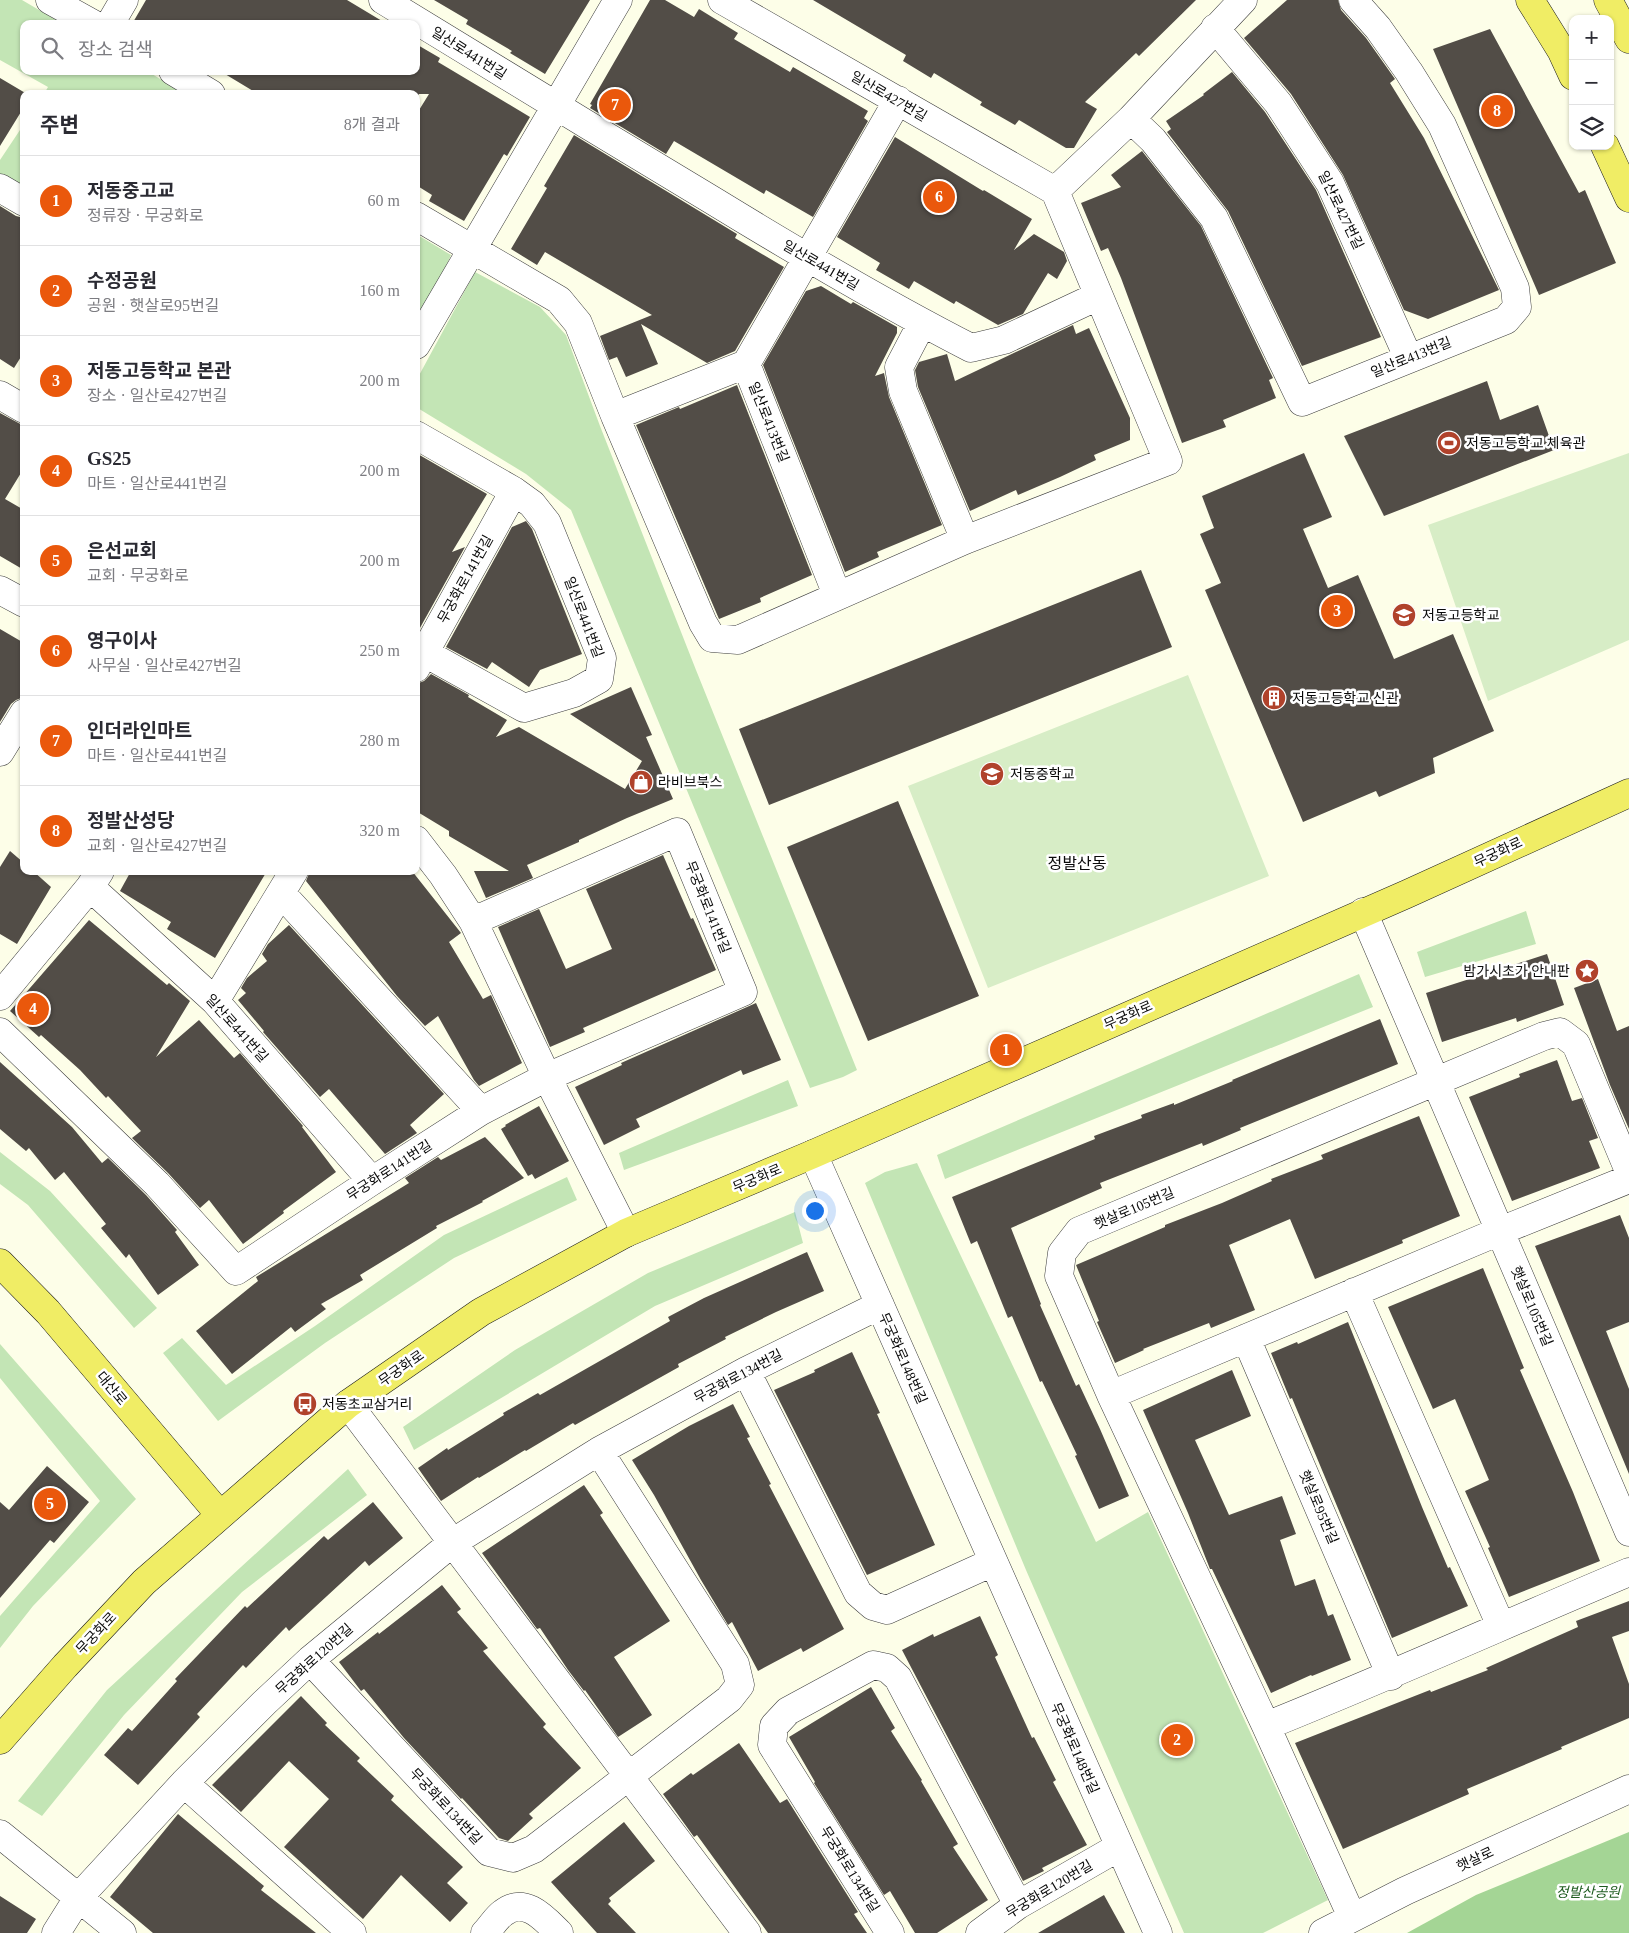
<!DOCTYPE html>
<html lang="ko">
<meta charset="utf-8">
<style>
:root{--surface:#fff;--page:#f2f2f3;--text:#2b2b33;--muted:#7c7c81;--line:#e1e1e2;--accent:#ea580c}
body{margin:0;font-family:"Times New Roman","Noto Sans KR",serif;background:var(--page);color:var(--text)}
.controls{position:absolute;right:15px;top:15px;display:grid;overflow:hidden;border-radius:10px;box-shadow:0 1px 4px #0004}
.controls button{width:45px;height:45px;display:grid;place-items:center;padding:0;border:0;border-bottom:1px solid var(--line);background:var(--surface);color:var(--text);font:25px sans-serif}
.you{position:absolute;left:814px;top:1210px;width:18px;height:18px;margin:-12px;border:4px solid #fff;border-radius:50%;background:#1a73e8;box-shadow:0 0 0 8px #1a73e833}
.badge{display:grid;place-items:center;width:32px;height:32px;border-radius:50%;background:var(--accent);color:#fff;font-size:16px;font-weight:700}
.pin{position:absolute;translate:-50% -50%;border:2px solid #fff;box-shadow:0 1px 5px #0006}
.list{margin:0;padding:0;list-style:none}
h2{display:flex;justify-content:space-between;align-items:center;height:65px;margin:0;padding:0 20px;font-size:21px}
h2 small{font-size:16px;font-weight:400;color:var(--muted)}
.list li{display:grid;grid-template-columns:32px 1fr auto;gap:15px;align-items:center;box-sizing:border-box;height:90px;padding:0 20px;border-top:1px solid var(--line)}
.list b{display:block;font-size:19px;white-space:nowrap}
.list p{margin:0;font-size:16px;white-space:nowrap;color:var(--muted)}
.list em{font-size:16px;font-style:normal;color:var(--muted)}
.icon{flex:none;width:28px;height:28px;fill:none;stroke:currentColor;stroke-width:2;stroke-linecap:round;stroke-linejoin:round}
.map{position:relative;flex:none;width:1629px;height:1933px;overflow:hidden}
.search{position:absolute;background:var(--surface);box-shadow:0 1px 4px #0004;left:20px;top:20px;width:400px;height:55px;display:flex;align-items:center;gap:12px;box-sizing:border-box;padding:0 18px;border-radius:10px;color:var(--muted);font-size:19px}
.panel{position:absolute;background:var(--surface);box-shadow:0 1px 4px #0004;left:20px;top:90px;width:400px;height:785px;border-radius:10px}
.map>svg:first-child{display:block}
.green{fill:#c3e5b5}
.forest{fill:#a4d595}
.pitch{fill:#d7edc6}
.building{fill:#524d47}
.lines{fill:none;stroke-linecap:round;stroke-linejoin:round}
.minor-casing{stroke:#3d3d3d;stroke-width:29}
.major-casing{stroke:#1b1b1b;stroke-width:29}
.minor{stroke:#fff;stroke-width:28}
.major{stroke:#f0ed65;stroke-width:28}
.labels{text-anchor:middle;stroke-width:5;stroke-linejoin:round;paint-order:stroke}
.street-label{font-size:14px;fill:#0a0a0a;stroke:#fff}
.poi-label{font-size:14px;fill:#0a0a0a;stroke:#fff;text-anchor:start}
.park-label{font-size:14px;font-style:italic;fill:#1f5c20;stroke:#fff}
.quarter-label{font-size:16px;fill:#0a0a0a;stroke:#fff}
</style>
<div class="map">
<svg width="1629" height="1933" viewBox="0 0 1629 1933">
<rect width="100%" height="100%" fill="#fdfee8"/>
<path class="green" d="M0,0H22L63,24H24V71H147L185,94H44L48,87L0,60Z
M24,124V190L0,176V160Z
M416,234L451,255L437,286L416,320Z
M475,272L540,307L566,335L600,426L696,670L857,1070L843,1077L810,1088L571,510L526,474L416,407V381Z
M1526,911L1536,944L1425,977L1417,952Z
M1359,974L1373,1007L945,1179L937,1155Z
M788,1080L798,1106L624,1170L619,1153Z
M0,1152L50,1191L157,1308L134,1328L28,1205L0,1184Z
M917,1163L1096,1542L1148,1512L1328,1900L1263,1933H1184L1026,1570L865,1183L885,1172Z
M567,1177L577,1200L454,1258L325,1343L218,1421L163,1353L182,1338L226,1385L315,1326L444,1235Z
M795,1212L803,1243L655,1306L414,1450L403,1427L515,1350L648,1273Z
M0,1344L136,1499L33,1606L0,1648V1616L100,1501L0,1378Z
M348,1469L367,1495L242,1592L124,1715L42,1816L18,1801L107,1690Z"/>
<path class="forest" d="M1629,1832V1933H1407L1476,1895Z"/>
<path class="pitch" d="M1629,453V640L1488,701L1428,525Z
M1188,675L1269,876L988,988L908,786Z"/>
<path class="building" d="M146,0H347L387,24H132Z
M434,0H590L545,74L510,53L512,51L466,24L468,20Z
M650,0H665L694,17L699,9L738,33L734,39L790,72L793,67L868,111L864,118L868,121L813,217L766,190L764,194L674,141L666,154L590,108L592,105L590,104Z
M813,0H1196L1139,56L1136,53L1085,102L1097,109L1074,148H1066L1019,120L1015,125L980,105L982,102L934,73L931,78L903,61L906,55Z
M1287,0H1338L1341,10L1366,38L1395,79L1390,83L1424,138L1499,290L1428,319L1404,310L1343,175L1291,94L1244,38Z
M1490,29L1579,193L1585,190L1616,263L1539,295L1433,49Z
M416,44L440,58L438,62L530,117L507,156L504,154L464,221L429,201L432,195L416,185V115L429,94H419L416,98V94H258L220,71H416Z
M1232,72L1265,112L1316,190L1381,337L1302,366L1228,211L1167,132L1171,129L1166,121L1204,95L1203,94Z
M0,78L27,94H24V107L0,146Z
M574,135L737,234L735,238L784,267L735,351L707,363L641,324L658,364L626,377L617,357L609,360L600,336L652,315L545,252L537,265L511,249L547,188L544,186Z
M895,137L983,191L984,190L1032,219L1014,250L1034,234L1064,252L1067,261L1057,279L1048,273L1023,314L998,325L956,301L954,304L914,281L909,289L876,270L880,263L837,237Z
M1142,151L1201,226L1273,378L1269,380L1276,398L1223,420L1226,427L1182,443L1121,278L1108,248L1101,251L1081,203L1121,187L1111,175Z
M0,206L16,216L24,218V352L14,368L0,359Z
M821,286L851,304L853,302L897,327V333L875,376L884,373L889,397L942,525L877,552L879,557L845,572L763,365L806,291Z
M1073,325L1076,334L1089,328L1130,418V440L1094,455L1096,460L1060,477L1018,495L1016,490L970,511L918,387L915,370L919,362L947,354L955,381Z
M1487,381L1500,420L1538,405L1554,450L1384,516L1344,436Z
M737,385L812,575L760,598L761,602L719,619L636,425L679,407L680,409Z
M0,413L24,426V468L5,499L24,510V570L0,556Z
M416,453L487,494L452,552L465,547L416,635Z
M1304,453L1332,517L1303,529L1328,588L1358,575L1394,659L1453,634L1494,731L1433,758L1435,773L1379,797L1376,791L1303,822L1205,590L1221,583L1200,534L1214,528L1202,496Z
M526,521L532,529L582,654L540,670L529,687L492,662L487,669L446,647L512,527Z
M1141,570L1172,647L769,805L739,729Z
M0,629L24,643V697L16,700L11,704L0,722Z
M431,674L469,695L468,697L507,720L496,737L519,727L625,789L642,761L570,714L631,687L652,735L646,737L673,799L627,818L579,840V842L527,865L533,878L486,898L474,871H509L449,836V831L416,811V684L424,681Z
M898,801L979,996L868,1041L787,847Z
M10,851L24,863V871H33L51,887L17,944L0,934V867Z
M663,855L691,919L693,918L716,970L583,1028L585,1032L550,1047L498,927L539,909L566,969L612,949L586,889Z
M131,871H267L215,958L167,929L171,922L120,891Z
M310,871H412L461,933L449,942L483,999L491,995L522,1063L479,1086L474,1080L438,1016L425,1026L397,996L306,881Z
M89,920L167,985L169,983L190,1001L156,1057L199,1020L234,1058L240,1053L303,1126L302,1127L336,1172L283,1211L284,1213L243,1244L209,1200L200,1208L168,1173L132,1138L141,1131L108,1096L106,1098L80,1070L41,1035L39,1037L10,1011Z
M289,925L444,1094L410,1125L417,1133L385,1154L329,1089L320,1097L263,1032L264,1031L238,1000L246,993L241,988L247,978L267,961L262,954L268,944Z
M1547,954L1564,1005L1517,1022L1516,1018L1442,1042L1426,993Z
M1598,979L1617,1031L1629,1026V1129L1610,1085L1574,988Z
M756,1003L781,1060L743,1075L741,1070L636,1119L640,1127L604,1145L575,1087L622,1065L621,1063Z
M1380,1019L1398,1064L1240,1128L1241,1130L1203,1146L1202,1143L1100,1183L1102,1188L1011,1228L1041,1304L1040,1305L1076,1386L1079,1384L1100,1429L1129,1496L1099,1509L1075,1456L1077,1455L1042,1381L1040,1382L1012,1316L1008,1318L977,1241L971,1244L952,1197L1095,1139L1094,1136L1142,1118L1141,1115L1174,1103V1105L1233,1081L1232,1080Z
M1557,1060L1572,1101L1582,1098L1598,1138L1589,1141L1600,1168L1512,1201L1469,1097L1520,1077L1519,1074Z
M0,1062L72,1127L102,1163L108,1158L146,1195L177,1230L175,1232L199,1265L158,1295L129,1254L126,1258L101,1228L106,1224L64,1172L55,1180L29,1148L26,1151L0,1129Z
M539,1106L569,1161L535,1179L532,1174L528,1176L501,1129L506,1126L505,1125Z
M1419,1116L1460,1216L1402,1240L1403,1243L1315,1279L1290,1219L1229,1245L1255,1310L1211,1328L1209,1323L1143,1349L1144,1350L1115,1363L1097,1322L1099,1321L1076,1265L1165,1227V1225L1222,1203L1272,1181L1271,1179L1323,1159L1321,1155Z
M485,1137L524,1178L482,1201L483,1202L436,1226L437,1228L360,1275L363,1280L321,1304L326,1309L295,1332L291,1327L232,1374L196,1331L258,1281L256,1277L409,1183L405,1178L438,1157L441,1160Z
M1620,1215L1629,1238V1322L1606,1331L1629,1389V1474L1535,1246Z
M807,1252L824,1291L776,1312L725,1337L726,1339L678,1364L679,1367L575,1425L573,1423L526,1451L525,1450L479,1478L478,1477L441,1501L418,1468L447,1448L448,1450L504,1415L503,1413L538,1393L540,1395L670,1321L668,1317L704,1298Z
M1483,1268L1524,1368L1520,1370L1573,1492L1600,1561L1509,1597L1488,1548L1490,1547L1465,1491L1489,1480L1455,1399L1433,1409L1388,1307Z
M1348,1322L1422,1507L1448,1568L1450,1567L1468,1606L1392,1638L1292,1398L1290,1399L1271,1353L1297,1342L1298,1344Z
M852,1352L880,1413L877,1414L935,1545L867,1575L774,1390L815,1372L814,1370Z
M1232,1370L1251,1416L1195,1440L1229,1515L1282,1496L1296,1534L1280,1540L1295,1586L1315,1579L1328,1616L1333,1614L1351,1660L1312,1676L1311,1675L1271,1693L1212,1569H1210L1188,1513L1143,1410Z
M733,1404L750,1437L747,1438L771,1484L769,1485L844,1629L803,1652L801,1648L758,1671L732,1622L728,1625L701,1580L654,1495L632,1460L689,1426Z
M47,1466L89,1502L54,1543L50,1540L0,1598V1502L9,1510Z
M584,1485L603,1513L600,1515L670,1621L614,1657L652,1715L618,1737L585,1690L584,1691L568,1670L540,1628L537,1629L482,1553Z
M373,1502L403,1538L369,1566L365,1561L289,1631L286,1627L246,1668L243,1665L197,1714L200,1717L138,1785L104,1755L128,1728L132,1731L177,1681L175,1679L245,1606L247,1608L324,1536L328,1540Z
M442,1585L461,1609L457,1612L488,1648L483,1651L546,1724L543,1727L581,1768L529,1814L533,1818L508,1841L499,1838L462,1798L461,1799L404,1738L364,1689L361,1691L339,1662L378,1632L379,1634Z
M1629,1601V1631L1612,1637L1629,1684V1718L1561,1747L1562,1749L1467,1789L1469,1794L1343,1849L1295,1743L1430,1690L1431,1692L1488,1670L1486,1668L1578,1627L1576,1621Z
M980,1616L998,1655L995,1657L1032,1738L1034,1737L1056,1780L1053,1782L1087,1845L1042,1868L1044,1871L1023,1881L902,1650L933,1634L934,1637Z
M871,1687L895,1728L891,1731L922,1780L921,1781L958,1844L953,1847L988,1900L937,1933H915L890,1891L884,1895L814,1783L815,1782L789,1737Z
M301,1696L327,1723L325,1725L360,1758L357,1761L394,1796L391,1800L463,1867L447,1883L468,1903L450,1922L401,1875L363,1919L284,1847L329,1799L289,1761L241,1812L212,1785Z
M739,1743L780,1803L787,1799L858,1912L854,1914L867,1933H768L697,1835L694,1837L663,1794L691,1773L693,1775Z
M178,1814L264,1886L261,1890L316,1933H153L110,1897Z
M624,1822L655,1861L609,1898L611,1901L608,1904L636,1933H597L551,1882Z
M1104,1895L1125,1933H1038Z
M0,1896L36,1919L27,1933H0Z"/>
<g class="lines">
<g class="minor-casing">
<path id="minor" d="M50,0L93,24
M383,0C492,67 602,134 712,200C797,252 883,303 971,348L1004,340L1098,296
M722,0L1055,191L1131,119L1243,0
M110,24L124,0
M1215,28L1278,103L1330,183L1408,357
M173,71L211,94
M1131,119L1153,140L1214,218L1302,402L1506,320L1517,307L1515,288L1442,125L1409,72L1378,28L1353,0
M0,188L24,202
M416,216L559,300L578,323L615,416L703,623L712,638L738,640L965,540L1168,461L1055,191
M922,323L899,367L903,391L965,540
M416,345L618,0
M0,395L24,409
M615,416L746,364
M416,435L514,491L532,504L547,523L602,658L599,679L574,693L524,708L425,653
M0,590L24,603
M837,595L746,364L898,100
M416,668L514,491
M0,752L24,713
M416,840L443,875L473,921L547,1077L626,1233
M90,887L215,1001L372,1181
M281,893L481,1111
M1363,912L1629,1532
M0,996L90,887L100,871
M215,1001L294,871
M0,1032L157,1184L236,1271L372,1181L481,1111L547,1077L743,992L677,832L473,921
M813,1154L1158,1933
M1354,1292L1501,1626
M1246,1338L1391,1676
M746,1371L858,1593L873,1606L887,1610L993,1562
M1111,1395L1500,1231L1629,1179
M348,1404L747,1933
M310,1660L489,1852L513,1858L534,1849L729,1699L740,1685L735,1664L599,1451
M1266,1726C1388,1677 1508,1623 1629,1572
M184,1783L352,1933
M0,1834L122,1933
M1352,1917L1266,1726L1111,1395L1059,1276L1062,1253L1079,1231L1544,1036L1560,1032L1576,1044L1629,1171
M56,1933L78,1898L184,1783L264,1703L310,1660L452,1543L599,1451L746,1371L880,1305
M485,1933C491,1927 496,1918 503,1913C525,1896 544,1918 559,1933
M890,1933L772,1745L774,1726L788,1711L873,1665L887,1668L898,1678L1018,1905
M980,1933L1018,1905L1119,1847
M1323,1933L1405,1891L1629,1789"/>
</g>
<g class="major-casing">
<path id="major" d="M1530,0L1561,50L1573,76
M1608,0L1629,39
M1605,146L1629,198
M0,1263L48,1312L220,1515
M0,1740L65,1666L144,1582L348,1404L481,1312L626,1233L813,1154L1407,894L1629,793"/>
</g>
<use href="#minor" class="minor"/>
<use href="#major" class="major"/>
</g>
<defs>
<g id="stadium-disc" transform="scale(1.25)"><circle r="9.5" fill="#b0422b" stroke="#fff"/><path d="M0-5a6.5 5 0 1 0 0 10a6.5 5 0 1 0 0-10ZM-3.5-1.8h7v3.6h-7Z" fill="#fff"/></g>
<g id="school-disc" transform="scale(1.25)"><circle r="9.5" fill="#b0422b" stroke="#fff"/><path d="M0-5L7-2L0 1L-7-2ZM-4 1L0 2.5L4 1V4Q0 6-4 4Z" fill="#fff"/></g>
<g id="building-disc" transform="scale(1.25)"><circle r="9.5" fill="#b0422b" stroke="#fff"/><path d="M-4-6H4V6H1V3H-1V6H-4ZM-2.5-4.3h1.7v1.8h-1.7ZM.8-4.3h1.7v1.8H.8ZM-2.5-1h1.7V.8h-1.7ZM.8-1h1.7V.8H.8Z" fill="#fff"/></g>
<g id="shop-disc" transform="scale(1.25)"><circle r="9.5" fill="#b0422b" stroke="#fff"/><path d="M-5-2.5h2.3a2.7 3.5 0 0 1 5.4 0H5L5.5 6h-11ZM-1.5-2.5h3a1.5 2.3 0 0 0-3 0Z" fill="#fff"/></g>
<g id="sight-disc" transform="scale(1.25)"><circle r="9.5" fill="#b0422b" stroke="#fff"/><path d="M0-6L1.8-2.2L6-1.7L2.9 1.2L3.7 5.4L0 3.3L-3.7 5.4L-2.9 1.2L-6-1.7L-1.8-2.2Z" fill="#fff"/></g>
<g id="bus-disc" transform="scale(1.25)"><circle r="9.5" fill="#b0422b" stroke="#fff"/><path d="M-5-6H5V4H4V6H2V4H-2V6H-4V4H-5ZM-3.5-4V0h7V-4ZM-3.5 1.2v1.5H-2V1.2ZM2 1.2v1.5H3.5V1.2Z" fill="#fff"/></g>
</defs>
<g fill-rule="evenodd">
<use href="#stadium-disc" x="1449" y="443"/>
<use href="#school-disc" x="1404" y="615"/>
<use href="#building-disc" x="1274" y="698"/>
<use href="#school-disc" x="992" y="774"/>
<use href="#shop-disc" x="641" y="782"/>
<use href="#sight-disc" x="1587" y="971"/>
<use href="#bus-disc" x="305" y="1404"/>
</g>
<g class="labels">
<g class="street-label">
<text transform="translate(469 53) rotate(32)" y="5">일산로441번길</text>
<text transform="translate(889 96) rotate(30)" y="5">일산로427번길</text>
<text transform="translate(1341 210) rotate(64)" y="5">일산로427번길</text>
<text transform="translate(821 265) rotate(30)" y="5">일산로441번길</text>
<text transform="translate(1411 357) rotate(-22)" y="5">일산로413번길</text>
<text transform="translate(769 422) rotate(68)" y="5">일산로413번길</text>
<text transform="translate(465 579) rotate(-61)" y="5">무궁화로141번길</text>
<text transform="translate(584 617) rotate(69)" y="5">일산로441번길</text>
<text transform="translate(1498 852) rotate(-25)" y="5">무궁화로</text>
<text transform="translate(708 907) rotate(68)" y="5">무궁화로141번길</text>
<text transform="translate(1128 1015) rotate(-24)" y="5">무궁화로</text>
<text transform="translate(237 1028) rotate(48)" y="5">일산로441번길</text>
<text transform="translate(389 1170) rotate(-33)" y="5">무궁화로141번길</text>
<text transform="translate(757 1178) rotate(-23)" y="5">무궁화로</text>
<text transform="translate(1134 1208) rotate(-23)" y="5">햇살로105번길</text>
<text transform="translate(1532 1306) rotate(67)" y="5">햇살로105번길</text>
<text transform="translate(903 1358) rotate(66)" y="5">무궁화로148번길</text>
<text transform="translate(401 1368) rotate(-35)" y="5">무궁화로</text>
<text transform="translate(738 1376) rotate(-28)" y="5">무궁화로134번길</text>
<text transform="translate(112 1388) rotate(50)" y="5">대산로</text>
<text transform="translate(1319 1507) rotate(67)" y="5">햇살로95번길</text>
<text transform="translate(96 1633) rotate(-47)" y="5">무궁화로</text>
<text transform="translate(314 1659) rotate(-42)" y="5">무궁화로120번길</text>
<text transform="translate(1075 1748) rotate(66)" y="5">무궁화로148번길</text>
<text transform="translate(446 1806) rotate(47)" y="5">무궁화로134번길</text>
<text transform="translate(1475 1859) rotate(-25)" y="5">햇살로</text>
<text transform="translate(850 1869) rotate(58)" y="5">무궁화로134번길</text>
<text transform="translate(1049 1889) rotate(-31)" y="5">무궁화로120번길</text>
</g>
<g class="poi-label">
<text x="1466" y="448">저동고등학교 체육관</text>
<text x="1422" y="620">저동고등학교</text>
<text x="1292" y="703">저동고등학교 신관</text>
<text x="1010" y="779">저동중학교</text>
<text x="658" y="787">라비브북스</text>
<text x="1570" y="976" text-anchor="end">밤가시초가 안내판</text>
<text x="322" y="1409">저동초교삼거리</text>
</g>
<g class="park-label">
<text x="1588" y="1897">정발산공원</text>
</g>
<g class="quarter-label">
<text x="1077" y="869">정발산동</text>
</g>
</g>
</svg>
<div class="controls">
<button>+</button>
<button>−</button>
<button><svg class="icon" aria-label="layers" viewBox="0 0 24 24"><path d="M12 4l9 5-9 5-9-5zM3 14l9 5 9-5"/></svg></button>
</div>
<div class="you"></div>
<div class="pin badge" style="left:1006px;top:1050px">1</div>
<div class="pin badge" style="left:1177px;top:1740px">2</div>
<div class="pin badge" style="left:1337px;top:611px">3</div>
<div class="pin badge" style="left:33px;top:1009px">4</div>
<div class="pin badge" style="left:50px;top:1504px">5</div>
<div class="pin badge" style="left:939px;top:197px">6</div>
<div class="pin badge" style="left:615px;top:105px">7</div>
<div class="pin badge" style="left:1497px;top:111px">8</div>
<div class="search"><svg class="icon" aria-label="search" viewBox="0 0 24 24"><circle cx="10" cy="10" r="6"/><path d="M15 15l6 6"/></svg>장소 검색</div>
<section class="panel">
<h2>주변<small>8개 결과</small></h2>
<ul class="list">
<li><span class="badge">1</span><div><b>저동중고교</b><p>정류장 · 무궁화로</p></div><em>60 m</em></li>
<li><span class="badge">2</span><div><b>수정공원</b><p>공원 · 햇살로95번길</p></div><em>160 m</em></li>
<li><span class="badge">3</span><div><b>저동고등학교 본관</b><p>장소 · 일산로427번길</p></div><em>200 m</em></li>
<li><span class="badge">4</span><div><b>GS25</b><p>마트 · 일산로441번길</p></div><em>200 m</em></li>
<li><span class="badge">5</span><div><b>은선교회</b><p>교회 · 무궁화로</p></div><em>200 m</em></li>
<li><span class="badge">6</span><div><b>영구이사</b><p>사무실 · 일산로427번길</p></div><em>250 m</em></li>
<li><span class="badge">7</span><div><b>인더라인마트</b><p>마트 · 일산로441번길</p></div><em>280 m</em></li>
<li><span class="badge">8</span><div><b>정발산성당</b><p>교회 · 일산로427번길</p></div><em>320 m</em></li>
</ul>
</section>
</div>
